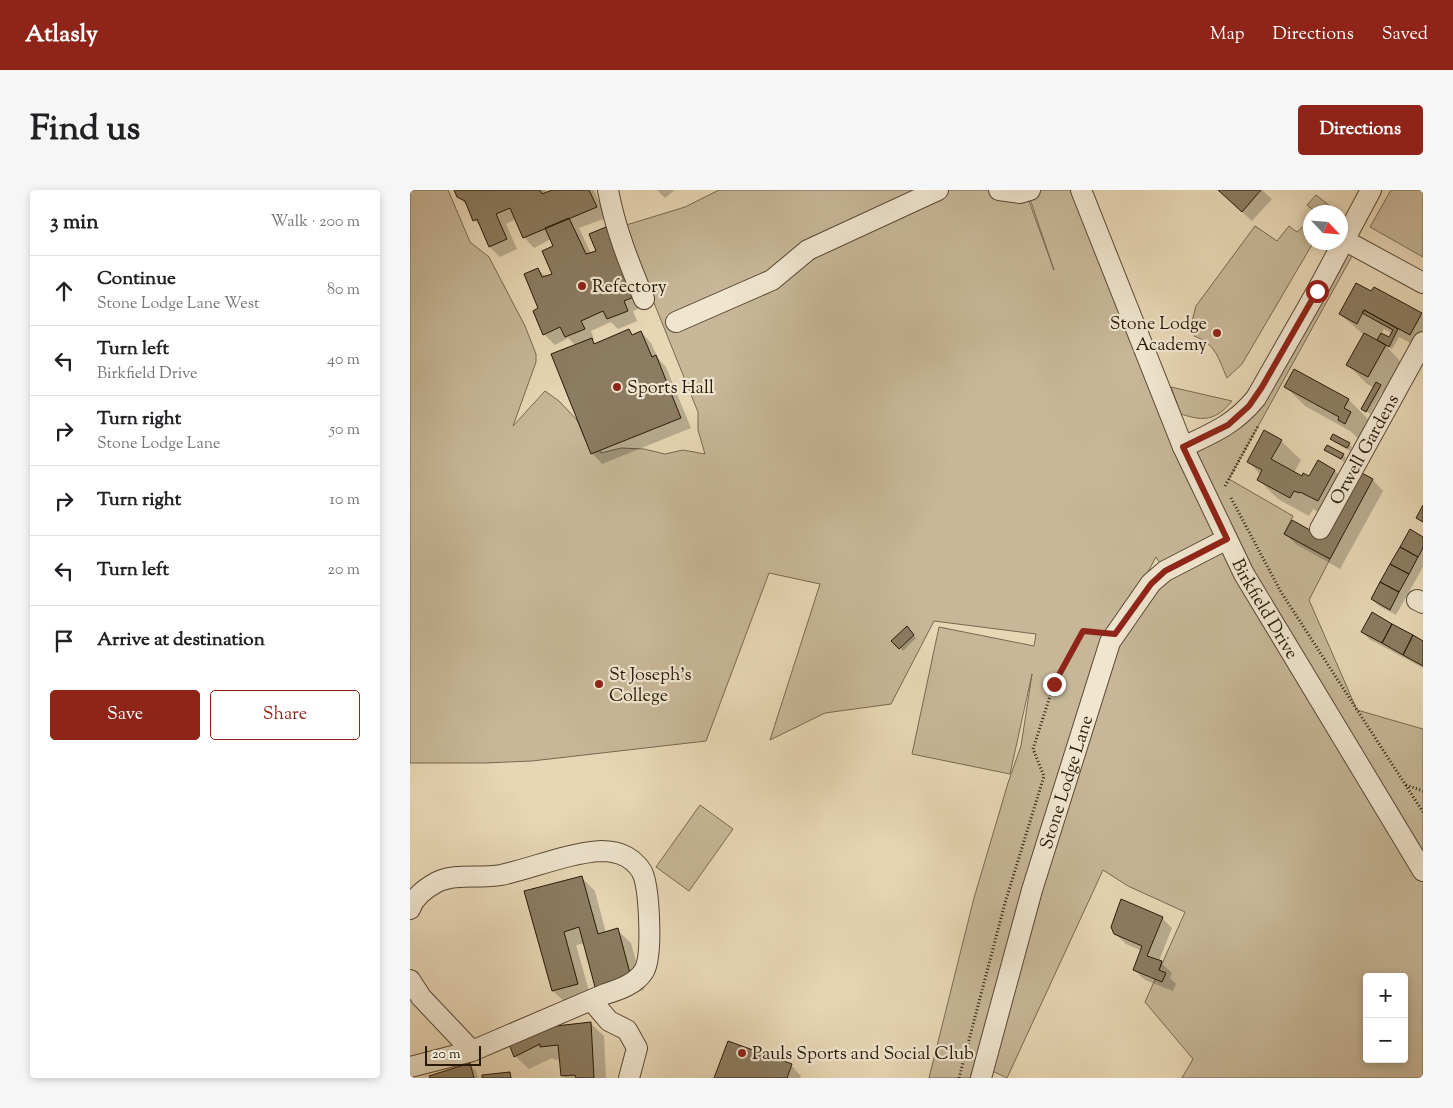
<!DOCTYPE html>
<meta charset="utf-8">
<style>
:root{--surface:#fff;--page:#f6f6f6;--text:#202124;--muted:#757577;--line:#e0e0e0;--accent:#8f2418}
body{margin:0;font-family:"Sorts Mill Goudy",serif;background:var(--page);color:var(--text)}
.controls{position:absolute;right:15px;bottom:15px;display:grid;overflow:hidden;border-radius:5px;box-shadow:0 2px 8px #0003}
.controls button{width:45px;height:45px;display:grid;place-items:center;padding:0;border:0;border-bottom:1px solid var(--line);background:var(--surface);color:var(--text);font:25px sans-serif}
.compass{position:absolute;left:893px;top:15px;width:45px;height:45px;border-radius:50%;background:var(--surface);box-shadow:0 2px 8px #0003;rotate:116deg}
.scale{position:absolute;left:15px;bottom:12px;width:56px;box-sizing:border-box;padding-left:5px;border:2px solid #281908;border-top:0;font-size:14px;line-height:18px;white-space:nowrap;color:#281908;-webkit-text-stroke:4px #f0e5cf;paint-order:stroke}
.stop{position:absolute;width:15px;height:15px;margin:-11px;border:4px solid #8f2418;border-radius:50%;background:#fff}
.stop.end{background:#8f2418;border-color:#fff;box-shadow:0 1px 5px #0008}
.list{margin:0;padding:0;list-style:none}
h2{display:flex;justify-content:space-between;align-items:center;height:65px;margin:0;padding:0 20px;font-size:21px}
h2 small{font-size:16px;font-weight:400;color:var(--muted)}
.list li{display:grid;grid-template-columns:32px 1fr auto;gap:15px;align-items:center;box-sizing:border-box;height:70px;padding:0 20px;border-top:1px solid var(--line)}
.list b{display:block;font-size:19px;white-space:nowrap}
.list p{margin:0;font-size:16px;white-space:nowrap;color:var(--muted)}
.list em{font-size:16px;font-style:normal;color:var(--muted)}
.actions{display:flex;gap:10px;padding:15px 20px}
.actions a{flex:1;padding:11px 0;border:1px solid var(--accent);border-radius:5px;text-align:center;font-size:18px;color:var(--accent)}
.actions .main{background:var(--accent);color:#fff}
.icon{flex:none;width:28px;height:28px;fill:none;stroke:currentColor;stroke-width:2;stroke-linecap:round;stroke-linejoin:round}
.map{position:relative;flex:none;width:1013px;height:888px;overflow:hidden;border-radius:5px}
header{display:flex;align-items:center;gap:30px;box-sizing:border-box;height:70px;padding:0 25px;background:var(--accent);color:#fff}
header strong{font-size:24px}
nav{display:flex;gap:28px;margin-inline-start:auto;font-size:18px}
.intro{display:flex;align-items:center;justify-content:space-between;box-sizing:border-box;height:120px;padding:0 30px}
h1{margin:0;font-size:35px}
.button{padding:12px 22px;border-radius:5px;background:var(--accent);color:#fff;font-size:18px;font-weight:700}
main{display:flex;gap:30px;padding:0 30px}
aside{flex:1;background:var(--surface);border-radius:5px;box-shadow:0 2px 8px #0003}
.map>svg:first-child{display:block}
.green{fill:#c7b798;stroke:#786850;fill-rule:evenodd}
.shadow{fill:#0003;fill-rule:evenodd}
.building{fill:#8c7c62;stroke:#281908}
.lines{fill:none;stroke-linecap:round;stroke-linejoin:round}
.minor-casing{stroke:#584833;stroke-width:22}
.path{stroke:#281908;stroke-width:3;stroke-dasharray:1 2.5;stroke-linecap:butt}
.minor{stroke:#f0e5cf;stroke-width:20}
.route{stroke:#8f2418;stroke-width:6}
.poi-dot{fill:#8f2418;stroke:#f0e5cf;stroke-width:2}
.labels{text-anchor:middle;stroke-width:4.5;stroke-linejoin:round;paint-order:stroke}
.poi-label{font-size:18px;fill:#281908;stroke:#f0e5cf;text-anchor:start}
.street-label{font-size:18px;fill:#281908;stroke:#f0e5cf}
</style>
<header>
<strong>Atlasly</strong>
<nav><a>Map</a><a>Directions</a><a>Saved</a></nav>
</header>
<div class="intro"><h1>Find us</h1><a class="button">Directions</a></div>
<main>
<aside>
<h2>3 min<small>Walk · 200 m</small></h2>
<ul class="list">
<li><svg class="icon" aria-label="ahead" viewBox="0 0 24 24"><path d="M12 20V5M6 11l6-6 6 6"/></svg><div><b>Continue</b><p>Stone Lodge Lane West</p></div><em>80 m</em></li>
<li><svg class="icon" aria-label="left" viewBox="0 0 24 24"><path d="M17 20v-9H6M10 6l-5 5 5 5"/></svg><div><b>Turn left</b><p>Birkfield Drive</p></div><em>40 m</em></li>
<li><svg class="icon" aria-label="right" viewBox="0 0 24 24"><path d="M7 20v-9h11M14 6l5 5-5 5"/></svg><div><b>Turn right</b><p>Stone Lodge Lane</p></div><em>50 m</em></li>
<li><svg class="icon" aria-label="right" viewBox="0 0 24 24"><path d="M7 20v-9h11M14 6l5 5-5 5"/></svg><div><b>Turn right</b></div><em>10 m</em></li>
<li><svg class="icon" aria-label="left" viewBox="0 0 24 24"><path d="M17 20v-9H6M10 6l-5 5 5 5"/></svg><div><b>Turn left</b></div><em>20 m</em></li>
<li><svg class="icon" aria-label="arrive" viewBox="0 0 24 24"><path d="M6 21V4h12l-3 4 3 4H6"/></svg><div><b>Arrive at destination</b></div></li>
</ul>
<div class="actions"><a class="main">Save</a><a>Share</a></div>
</aside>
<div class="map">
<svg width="1013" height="888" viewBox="0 0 1013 888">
<rect width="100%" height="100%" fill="#e8d7b5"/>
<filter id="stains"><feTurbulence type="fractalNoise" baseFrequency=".004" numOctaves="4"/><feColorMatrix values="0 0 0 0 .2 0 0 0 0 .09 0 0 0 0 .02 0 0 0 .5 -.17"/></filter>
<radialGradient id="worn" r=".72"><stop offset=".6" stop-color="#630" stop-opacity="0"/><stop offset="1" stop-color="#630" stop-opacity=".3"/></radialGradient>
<path class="green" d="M0,0H38L60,52L79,67L115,136L126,164V172L103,236L135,201L149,211L167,230L180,260L188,257L191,263L211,258L234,259L255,264L273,260L295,264L288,240V222L213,36L275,17L309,0H615L644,80L617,0H671L774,257L818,235L934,50L947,57L819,289L883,326L874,344L920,369L899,410L947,520L1013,539V888H772L783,869L735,812L775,722L718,696L693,680L597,888L574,877L571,888H519L564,708L598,593L611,556L622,484L600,584L502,564L529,437L624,456L626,444L524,431L481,514L415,523L360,550L410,394L359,383L296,551L122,571L75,573H0ZM746,367L755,381L708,438ZM957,787H994V869H957Z
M981,0H1013V67L960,37Z
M906,5L921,17L919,22H906L897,15Z
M900,31L901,52L903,53L832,174L817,188C808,168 806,154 784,146L782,131L786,116L845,36L867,51L879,36L887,42Z
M761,197L822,211C806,230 795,232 771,224Z
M290,615L323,639L279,701L246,677Z"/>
<path class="shadow" d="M45,0H135L137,3L146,0H184L196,28L169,38L181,64L188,61L195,39L206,49L238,115L223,121L227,131L208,139L201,132L181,141L184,149L182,150L186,154L219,141L223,145L231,142L241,153L248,168L256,177L281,238L192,274L182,263L166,156L158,148L145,155L134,144L125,121L130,119L128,79L136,87L143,85L144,57L141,49L124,58L114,47L106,29L96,34L107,59L90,67L80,57L72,37L64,30L59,17L48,7Z
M247,0H265L255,8Z
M808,0H852L862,9L842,31Z
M964,98L1013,126V160L989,147L982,159L975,155L995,176L978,206L972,202L960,224L953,219L964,198L957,194L938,175L954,145L930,124L962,103ZM974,139L983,144L980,149L971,144Z
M884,180L939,210L958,229L954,236L960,242L949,249L940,241L895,216L876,197Z
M923,245L939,254L942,257L940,261L924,252L921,249Z
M871,251L891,270L884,283L892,287L899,288L908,272L925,281L943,299L951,284L963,290L973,301L930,379L886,354L875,344L915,349L909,322L903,319L899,326L868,309L849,290L851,285L838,271Z
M915,260L933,265L936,268L934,272Z
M1000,341L1013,348V377L986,425L969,416L962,409Z
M962,424L1013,452V478L959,449L953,442Z
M497,438L506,448L493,461L483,451Z
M171,687L185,701L196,743L207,740L221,753L234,800L200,810L186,796L175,753L166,755L181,808L157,814L143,801L116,702Z
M752,728L762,738L749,771L762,783L760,788L766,794L763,801L735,790L724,780L732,761L716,754L705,744Z
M180,833L194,846L196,888H155L152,885L151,869L145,870L142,868L119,879L105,866L101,854Z
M60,875L66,881L68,888H21Z
M381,875L391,886L390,888H306Z"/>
<path class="building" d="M44,0H130L132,4L142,0H179L187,17L113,48L100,18L86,24L97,49L79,57L67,29L63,31L55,11L47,7Z
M808,0H851L832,22Z
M159,28L176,64L186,61L179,44L196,37L214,84L229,105L214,111L218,121L197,129L193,121L171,131L175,139L155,147L150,137L133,145L123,121L128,118L114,84L128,78L132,87L142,84L132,61L143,56L135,38Z
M946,93L961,101L964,97L1012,123L1000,145L954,120L947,134L929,124Z
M954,120L988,139L979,157L967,150L971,143L979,147L983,140L952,123Z
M219,139L222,145L231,141L242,167L246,165L271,228L181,264L141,164L182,148L184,154Z
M954,143L976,155L958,187L936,175Z
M884,179L939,209L934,218L941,222L935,234L928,230L929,227L874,197Z
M966,192L971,195L956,222L951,219Z
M854,240L872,250L861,269L892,286L893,283L899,286L908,270L925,280L908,311L890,302L889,303L884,301L880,308L847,290L852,280L837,272Z
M923,244L940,253L937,258L920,249Z
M917,255L934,264L931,269L914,260Z
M950,282L963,289L920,369L874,344L882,330L914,348Z
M1013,315V332L1006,328Z
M1000,339L1013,347V358L1008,367L990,357Z
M990,357L1008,367L999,384L980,374Z
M980,374L999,384L989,402L970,392Z
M970,392L989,402L980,420L961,409Z
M962,422L982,434L972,453L951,442Z
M982,434L1003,445L993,465L972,453Z
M497,436L504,445L489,459L481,451Z
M1003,445L1013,451V476L993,465Z
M172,686L188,744L208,738L221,787L185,797L169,737L154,742L168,794L142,801L114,701Z
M711,709L753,727L737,766L752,771L749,780L756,783L752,792L723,780L732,756L704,744L701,737Z
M181,832L184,888H166L165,885L151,886L148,855L130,857V854L104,867L99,854L128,838Z
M318,851L382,874L377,888H304Z
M60,873L64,888H20L19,886Z
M100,882L101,888H72V885Z"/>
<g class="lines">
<g class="minor-casing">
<g id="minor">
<path d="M198,0C205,38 219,73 234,109"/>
<path d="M589,0L610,3L620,0"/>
<path id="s1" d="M671,0L773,257L834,384L1013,681"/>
<path d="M934,50L1013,93"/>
<path d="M266,132L362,90L398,60L528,0"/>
<path d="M773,257C803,243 825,234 846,208L907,101L961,0"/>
<path id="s2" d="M910,339L1013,152"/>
<path d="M1007,410L1013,413"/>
<path d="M0,719C4,707 16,698 27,692C46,683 70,689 91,685C123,678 158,663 191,661C199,661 210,663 217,667C224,671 232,679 234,687C239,704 243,766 234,781C226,794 209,800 195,804L62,861L0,877"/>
<path d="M0,790L11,807L62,861"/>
<path d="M182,811L199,831L217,840L227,858L219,888"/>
<path id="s3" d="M571,888L622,700L700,452L741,393L755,381L817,349"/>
</g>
</g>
<path class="path" d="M815,296L848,236
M821,308L871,402L1013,622
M996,595L1013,601
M549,888L595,713L634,586L623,559L644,494L673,441L684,442"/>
<use href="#minor" class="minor"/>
</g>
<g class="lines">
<path class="route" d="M644,494L673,441L705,444L741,394L755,381L817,349L773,257L818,235L839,216L852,197L907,101"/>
</g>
<g class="poi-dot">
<circle cx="172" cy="96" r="5"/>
<circle cx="807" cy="143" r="5"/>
<circle cx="207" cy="197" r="5"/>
<circle cx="189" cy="494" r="5"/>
<circle cx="332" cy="863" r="5"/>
</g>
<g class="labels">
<g class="poi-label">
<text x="182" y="102">Refectory</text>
<text x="797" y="139" text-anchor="end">Stone Lodge<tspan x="797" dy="21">Academy</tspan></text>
<text x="217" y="203">Sports Hall</text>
<text x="199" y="490">St Joseph's<tspan x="199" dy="21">College</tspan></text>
<text x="342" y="869">Pauls Sports and Social Club</text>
</g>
<g class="street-label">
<text dy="6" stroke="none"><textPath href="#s2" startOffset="91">Orwell Gardens</textPath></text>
<text dy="6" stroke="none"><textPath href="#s1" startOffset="458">Birkfield Drive</textPath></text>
<text dy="6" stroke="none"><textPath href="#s3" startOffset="308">Stone Lodge Lane</textPath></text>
</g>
</g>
<rect width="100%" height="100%" filter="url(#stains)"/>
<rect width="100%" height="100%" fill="url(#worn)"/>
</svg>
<div class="controls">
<button>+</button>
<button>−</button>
</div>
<svg class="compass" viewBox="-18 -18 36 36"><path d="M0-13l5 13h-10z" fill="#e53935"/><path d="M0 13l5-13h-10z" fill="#757577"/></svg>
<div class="scale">20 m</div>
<div class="stop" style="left:907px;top:101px"></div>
<div class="stop end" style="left:644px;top:494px"></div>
</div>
</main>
